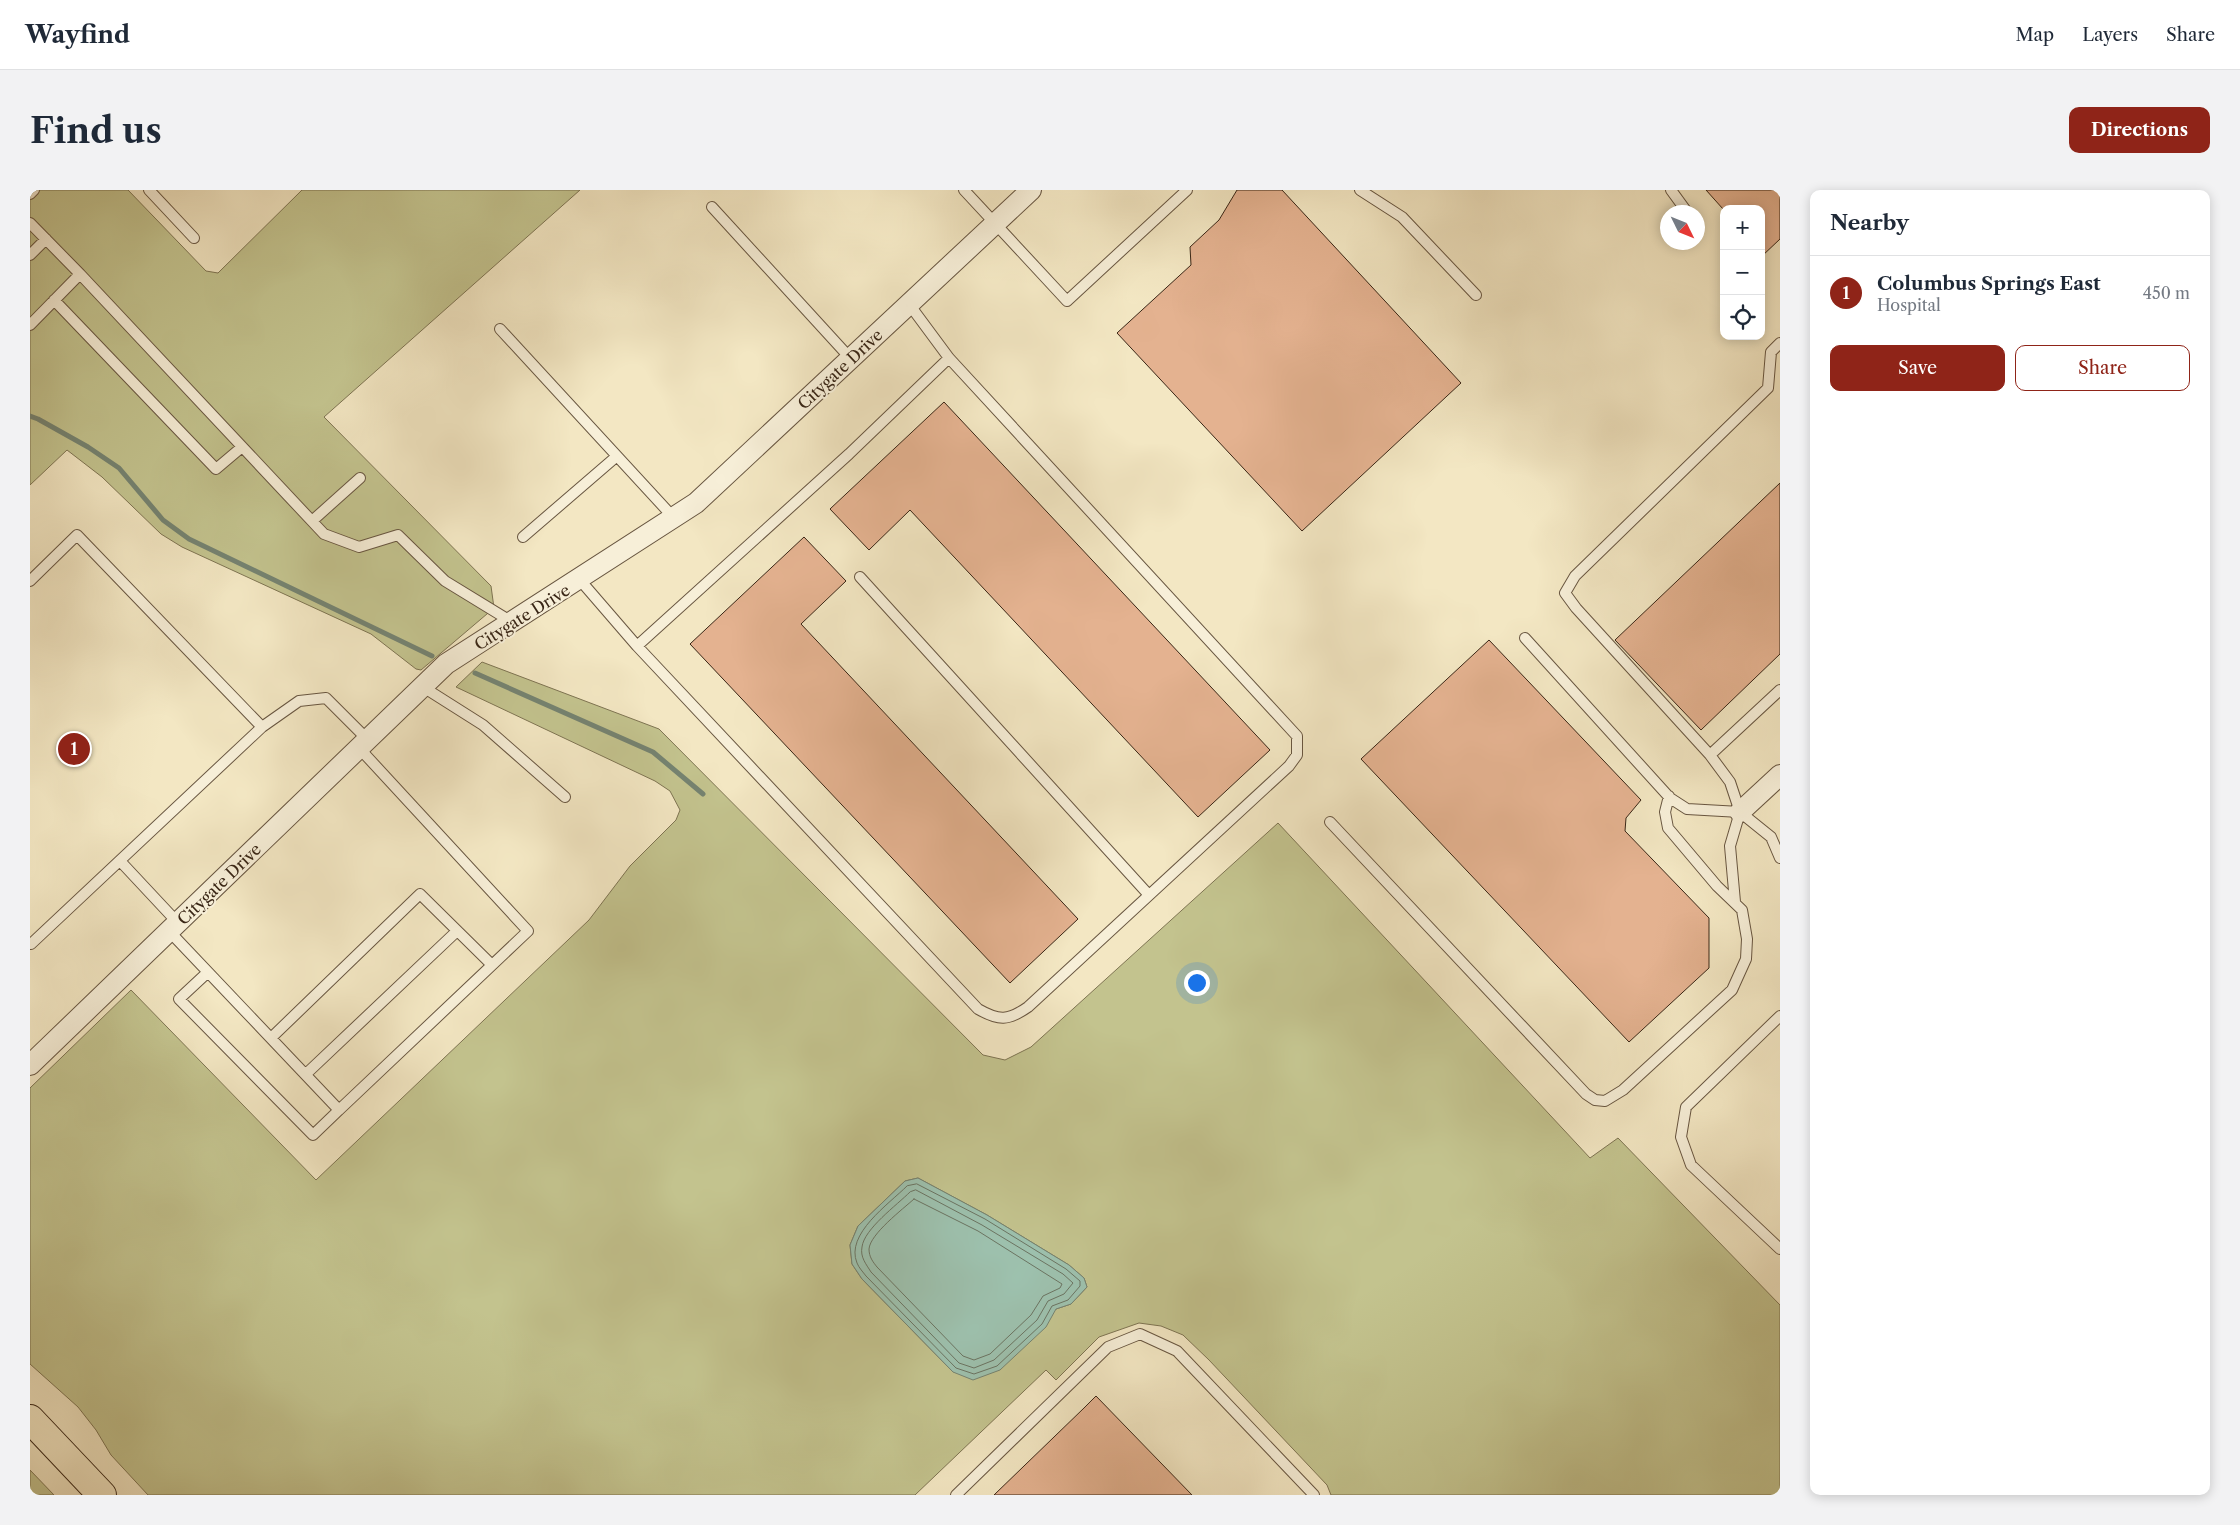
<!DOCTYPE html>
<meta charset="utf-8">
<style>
:root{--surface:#fff;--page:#f2f2f3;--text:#1f2937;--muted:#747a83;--line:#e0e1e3;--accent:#8f2418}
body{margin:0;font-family:"Libre Caslon Text",serif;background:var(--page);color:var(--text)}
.controls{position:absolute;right:15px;top:15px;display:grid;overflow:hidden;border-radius:10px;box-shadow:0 2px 12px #0003}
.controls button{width:45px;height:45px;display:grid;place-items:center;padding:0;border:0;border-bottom:1px solid var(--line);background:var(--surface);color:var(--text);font:25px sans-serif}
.compass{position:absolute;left:1630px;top:15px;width:45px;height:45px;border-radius:50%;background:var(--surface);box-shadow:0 2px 12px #0003;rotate:133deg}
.you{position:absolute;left:1166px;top:792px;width:18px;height:18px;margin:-12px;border:4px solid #fff;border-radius:50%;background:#1a73e8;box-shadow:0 0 0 8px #1a73e833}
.badge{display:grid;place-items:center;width:32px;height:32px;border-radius:50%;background:var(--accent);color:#fff;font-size:16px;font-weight:700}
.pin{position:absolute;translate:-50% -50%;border:2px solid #fff;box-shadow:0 1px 5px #0006}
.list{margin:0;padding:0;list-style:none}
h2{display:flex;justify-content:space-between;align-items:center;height:65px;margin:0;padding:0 20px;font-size:21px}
h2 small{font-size:16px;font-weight:400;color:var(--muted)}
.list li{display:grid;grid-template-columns:32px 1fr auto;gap:15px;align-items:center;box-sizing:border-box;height:75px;padding:0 20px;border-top:1px solid var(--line)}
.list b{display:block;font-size:19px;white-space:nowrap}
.list p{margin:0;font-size:16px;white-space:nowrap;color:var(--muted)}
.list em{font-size:16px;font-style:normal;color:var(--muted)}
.actions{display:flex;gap:10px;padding:15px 20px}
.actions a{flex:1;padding:11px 0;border:1px solid var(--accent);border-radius:10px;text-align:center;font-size:18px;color:var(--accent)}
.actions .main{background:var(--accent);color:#fff}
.icon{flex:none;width:28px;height:28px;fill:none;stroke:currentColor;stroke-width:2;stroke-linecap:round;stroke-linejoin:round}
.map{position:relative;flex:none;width:1750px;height:1305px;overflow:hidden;border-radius:10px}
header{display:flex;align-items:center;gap:30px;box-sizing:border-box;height:70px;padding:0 25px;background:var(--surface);border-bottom:1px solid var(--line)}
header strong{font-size:24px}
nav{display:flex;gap:28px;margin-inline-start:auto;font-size:18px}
.intro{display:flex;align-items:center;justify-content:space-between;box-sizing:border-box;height:120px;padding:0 30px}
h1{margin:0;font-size:35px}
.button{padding:12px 22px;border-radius:10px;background:var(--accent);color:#fff;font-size:18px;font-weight:700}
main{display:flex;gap:30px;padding:0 30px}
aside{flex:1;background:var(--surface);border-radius:10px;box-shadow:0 2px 12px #0003}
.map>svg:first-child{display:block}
.green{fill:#c3c38e;stroke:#7e7452;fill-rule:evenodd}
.water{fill:#9dc1ae;stroke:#758371}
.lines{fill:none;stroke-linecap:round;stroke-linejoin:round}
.shore{stroke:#6b7462;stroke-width:1}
.stream{stroke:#758371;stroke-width:5}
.building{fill:#e4b290;stroke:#392616}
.service-casing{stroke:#685641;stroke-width:12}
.minor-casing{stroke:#685641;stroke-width:22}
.primary-casing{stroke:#392616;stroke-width:30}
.service{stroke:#f7efd8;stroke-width:10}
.minor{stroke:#f7efd8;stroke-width:20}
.primary{stroke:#f3e7c3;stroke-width:28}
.labels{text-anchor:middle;stroke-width:4;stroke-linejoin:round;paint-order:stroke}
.street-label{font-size:16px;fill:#392616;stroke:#f7efd8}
</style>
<header>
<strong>Wayfind</strong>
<nav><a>Map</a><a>Layers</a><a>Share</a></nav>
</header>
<div class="intro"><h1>Find us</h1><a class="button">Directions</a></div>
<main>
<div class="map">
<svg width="1750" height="1305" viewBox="0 0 1750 1305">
<rect width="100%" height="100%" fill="#f3e7c3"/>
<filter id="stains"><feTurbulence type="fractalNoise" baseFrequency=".004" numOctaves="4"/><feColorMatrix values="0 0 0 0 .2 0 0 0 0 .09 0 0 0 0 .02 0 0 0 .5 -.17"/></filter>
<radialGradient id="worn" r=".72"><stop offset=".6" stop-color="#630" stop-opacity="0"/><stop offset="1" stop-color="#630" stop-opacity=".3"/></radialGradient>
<path class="green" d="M0,0H98L176,81L188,83L272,0H550L294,227L461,396L464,418L391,480L386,479L341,444L152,357L131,344L72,287L37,260L0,295Z
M452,472L629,539L953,865L975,870L1001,857L1248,633L1560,968L1588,948L1750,1115V1305H1301L1297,1295L1179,1170L1153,1145L1131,1136L1109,1133L1069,1147L1026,1190L1016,1180L885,1305H118L81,1265L66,1240L48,1217L0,1174V898L101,800L286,990L559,730L600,676L646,630L650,620L640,601L625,591L426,497ZM888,988L957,1025L1039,1075L1054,1088L1057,1097L1041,1114L1026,1119L923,1182L832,1089L822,1074L820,1055L828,1036L875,991Z
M0,1280L24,1305H0Z"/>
<path class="water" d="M888,988L957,1025L1039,1075L1054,1088L1057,1097L1041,1114L1026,1119L1016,1137L970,1180L943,1190L923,1182L832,1089L822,1074L820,1055L828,1036L875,991Z"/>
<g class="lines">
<path class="shore" d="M887,994L955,1029L1036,1079L1050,1091V1096L1038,1110L1022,1116L1012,1134L967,1176L944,1184L926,1178L836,1086C833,1082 829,1078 827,1073C815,1044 859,1014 877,996Z
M886,1000L952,1035L1033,1084L1043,1093L1034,1104L1018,1111L1007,1130L964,1170L944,1178L929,1173L841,1082C836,1074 830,1067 832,1057C834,1039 867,1015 880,1002Z
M884,1009L948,1041L1032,1094L1030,1098L1013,1106L1001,1125L960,1164L944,1170L933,1166L847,1077C843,1072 839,1067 839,1059C840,1044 873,1019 884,1009Z"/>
<path class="stream" d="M0,226L8,229L58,257L89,278L133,330L159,349L402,466
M445,483L623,562L673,604"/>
</g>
<path class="building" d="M1207,0H1252L1431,193L1272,341L1087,143L1161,75L1160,57L1189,30Z
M1676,0H1750V49L1731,67V19H1693Z
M914,212L1240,560L1168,627L880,320L839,360L800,319Z
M1750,293V464L1671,540L1585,450Z
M774,347L816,391L771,434L1048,729L980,793L660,454Z
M1459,450L1611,610L1596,628L1595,641L1679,728V778L1599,852L1331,569Z
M1066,1206L1162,1305H964L1054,1218Z"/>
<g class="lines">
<g class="service-casing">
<path id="service" d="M119,0L164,48
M934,0L1037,111L1157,0
M1330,0L1372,27L1446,105
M1641,0L1657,22
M0,4L4,0
M682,17L821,169
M0,33L50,84L0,135
M0,65L16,49
M50,84L294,344L329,357L368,345L415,391L482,432
M24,110L186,279L212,257
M470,139L644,328
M1750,153L1741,162L1738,198L1545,386L1535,403L1546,418L1680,565L1700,592L1710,622L1741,647L1750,668
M282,331L330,288
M493,347L587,266
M830,387L1118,704
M550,390L607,456L948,819C969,831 978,831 998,817L1259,576L1267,565V546L919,168L879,114
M0,391L47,345L232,537L1,754L0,753
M1495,448L1640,608L1657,619L1710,622
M607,456L819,264L919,168
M393,497L453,535L535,607
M232,537L269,511L296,508L338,550
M1680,565L1750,500
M1300,632L1556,904L1565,910L1575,911L1593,900L1702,800L1716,769L1717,749L1712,720L1687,696L1638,638L1635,622L1639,606
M91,672L148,733
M1705,712L1700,656L1710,622
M139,741L309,920L498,741L330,559
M178,782L149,809L283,945L309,920
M1750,826L1656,917L1651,947L1661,975L1750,1059
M241,848L390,704L462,775
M276,884L427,741
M926,1305L1078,1157L1110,1144L1147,1161L1284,1305"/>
</g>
<g class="minor-casing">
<path id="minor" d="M1710,622L1750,585
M0,875L416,474L666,313L1001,0"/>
</g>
<g class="primary-casing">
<path id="primary" d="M0,1229L72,1305"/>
</g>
<use href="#service" class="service"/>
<use href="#minor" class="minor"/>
<use href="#primary" class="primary"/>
</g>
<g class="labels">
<g class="street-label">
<text transform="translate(810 179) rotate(-43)" y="6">Citygate Drive</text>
<text transform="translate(492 427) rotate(-32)" y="6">Citygate Drive</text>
<text transform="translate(189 694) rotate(-44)" y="6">Citygate Drive</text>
</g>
</g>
<rect width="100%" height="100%" filter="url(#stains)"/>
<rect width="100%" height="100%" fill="url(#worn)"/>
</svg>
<div class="controls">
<button>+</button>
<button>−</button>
<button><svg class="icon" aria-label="locate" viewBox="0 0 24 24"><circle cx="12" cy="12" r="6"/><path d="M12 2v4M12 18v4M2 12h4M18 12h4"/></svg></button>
</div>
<svg class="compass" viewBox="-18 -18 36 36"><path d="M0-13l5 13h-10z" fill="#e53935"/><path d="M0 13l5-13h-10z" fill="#747a83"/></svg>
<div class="you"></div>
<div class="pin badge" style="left:44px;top:559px">1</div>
</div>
<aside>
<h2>Nearby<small></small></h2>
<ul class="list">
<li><span class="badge">1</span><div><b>Columbus Springs East</b><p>Hospital</p></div><em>450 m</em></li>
</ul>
<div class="actions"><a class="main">Save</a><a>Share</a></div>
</aside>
</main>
